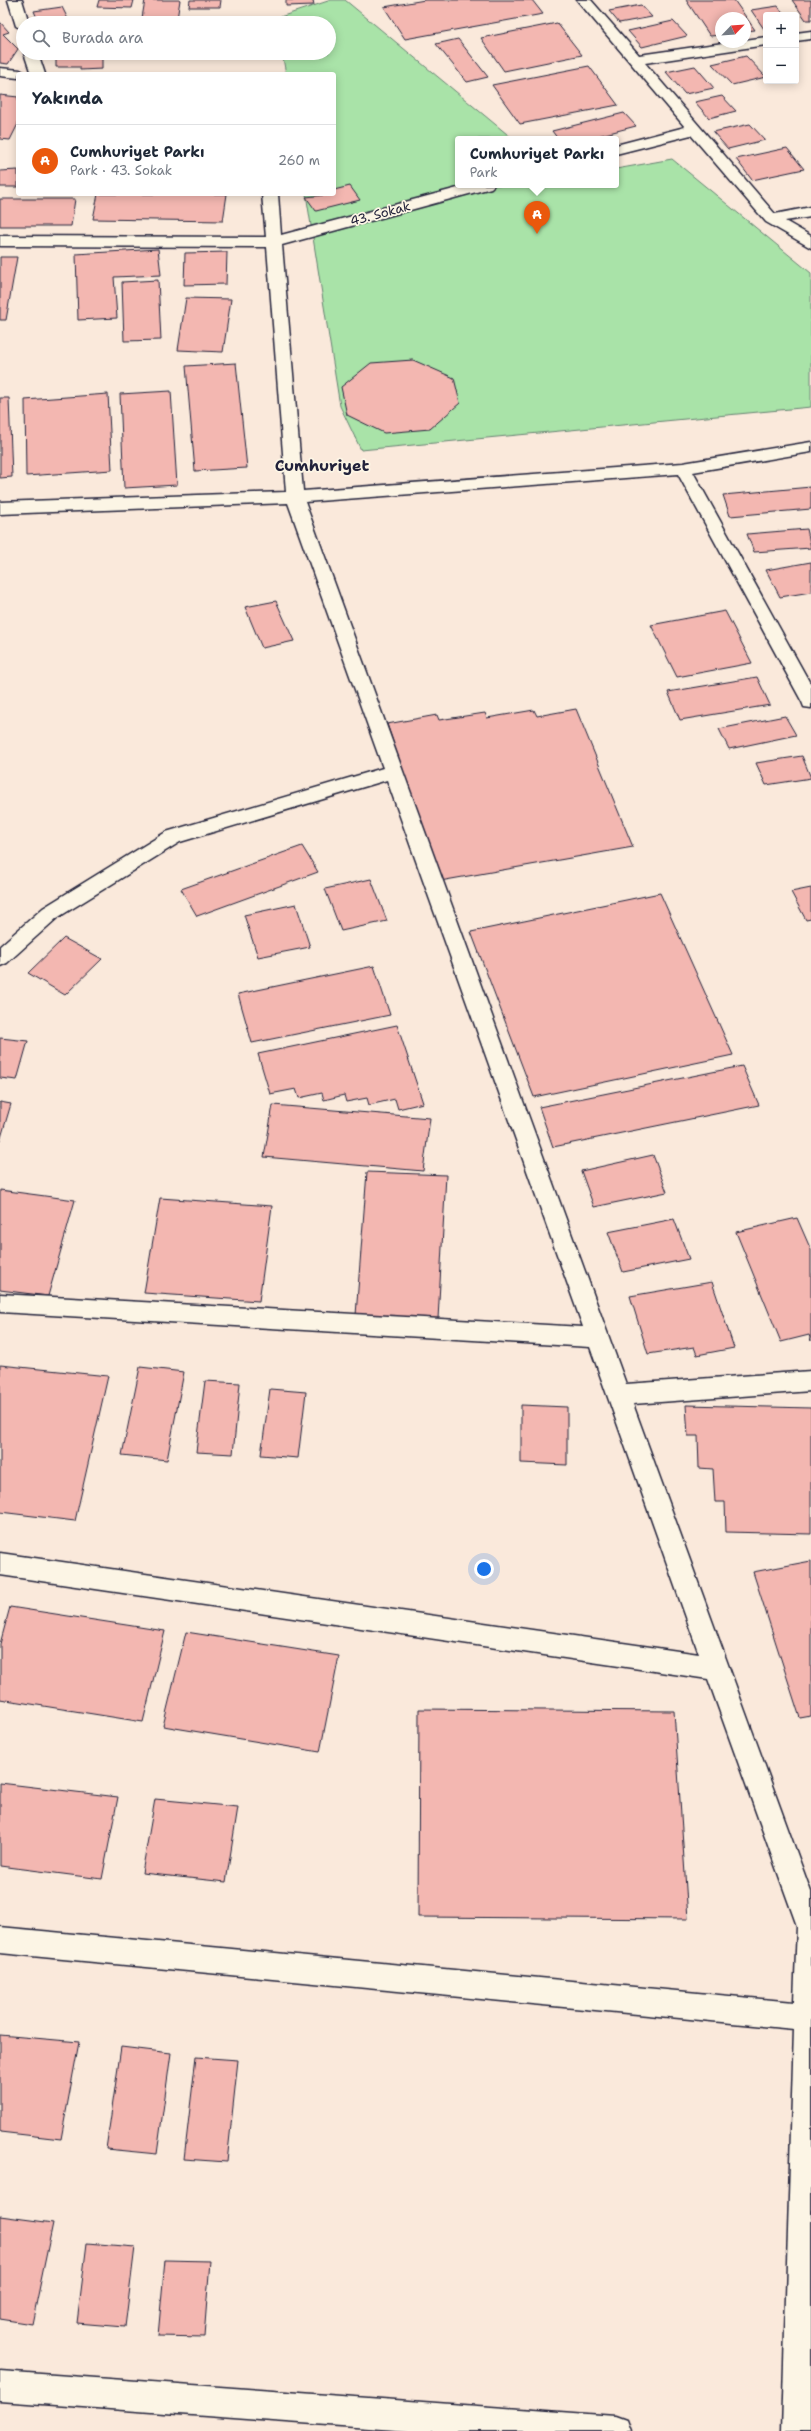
<!DOCTYPE html>
<html lang="tr">
<meta charset="utf-8">
<style>
:root{--surface:#fff;--page:#f6f6f7;--text:#1f2937;--muted:#747a83;--line:#e0e1e3;--accent:#ea580c}
body{margin:0;font-family:"Shantell Sans",sans-serif;background:var(--page);color:var(--text)}
.controls{position:absolute;right:12px;top:12px;display:grid;overflow:hidden;border-radius:4px;box-shadow:0 2px 10px #0003}
.controls button{width:36px;height:36px;display:grid;place-items:center;padding:0;border:0;border-bottom:1px solid var(--line);background:var(--surface);color:var(--text);font:20px sans-serif}
.compass{position:absolute;left:715px;top:12px;width:36px;height:36px;border-radius:50%;background:var(--surface);box-shadow:0 2px 10px #0003;rotate:65deg}
.you{position:absolute;left:484px;top:1569px;width:14px;height:14px;margin:-10px;border:3px solid #fff;border-radius:50%;background:#1a73e8;box-shadow:0 0 0 6px #1a73e833}
.badge{display:grid;place-items:center;width:26px;height:26px;border-radius:50%;background:var(--accent);color:#fff;font-size:13px;font-weight:700}
.pin{position:absolute;translate:-50% -33px;filter:drop-shadow(0 1px 2px #0008)}
.pin::after{content:'';position:absolute;top:21px;width:14px;height:12px;background:inherit;clip-path:polygon(0 0,100% 0,50% 100%)}
.popup{position:absolute;left:455px;top:136px;width:164px;height:52px;box-sizing:border-box;display:grid;place-content:center;border-radius:4px;background:var(--surface);filter:drop-shadow(0 1px 3px #0005);font-size:13px;white-space:nowrap;color:var(--muted)}
.popup b{font-size:15px;color:var(--text)}
.popup::after{content:'';position:absolute;left:50%;top:100%;margin-left:-8px;border:8px solid transparent;border-top-color:var(--surface)}
.list{margin:0;padding:0;list-style:none}
h2{display:flex;justify-content:space-between;align-items:center;height:52px;margin:0;padding:0 16px;font-size:17px}
h2 small{font-size:13px;font-weight:400;color:var(--muted)}
.list li{display:grid;grid-template-columns:26px 1fr auto;gap:12px;align-items:center;box-sizing:border-box;height:72px;padding:0 16px;border-top:1px solid var(--line)}
.list b{display:block;font-size:15px;white-space:nowrap}
.list p{margin:0;font-size:13px;white-space:nowrap;color:var(--muted)}
.list em{font-size:13px;font-style:normal;color:var(--muted)}
.icon{flex:none;width:22px;height:22px;fill:none;stroke:currentColor;stroke-width:2;stroke-linecap:round;stroke-linejoin:round}
.map{position:relative;flex:none;width:811px;height:2431px;overflow:hidden}
.search{position:absolute;background:var(--surface);box-shadow:0 2px 10px #0003;left:16px;top:16px;width:320px;height:44px;display:flex;align-items:center;gap:10px;box-sizing:border-box;padding:0 14px;border-radius:22px;color:var(--muted);font-size:15px}
.panel{position:absolute;background:var(--surface);box-shadow:0 2px 10px #0003;left:16px;top:72px;width:320px;height:124px;border-radius:4px}
.map>svg:first-child{display:block}
.green{fill:#a9e3a8;stroke:#668272}
.building{fill:#f3b7b1;stroke:#22223b}
.lines{fill:none;stroke-linecap:round;stroke-linejoin:round}
.minor-casing{stroke:#22223b;stroke-width:3}
.minor{fill:#fcf5e5;fill-rule:evenodd}
.labels{text-anchor:middle;stroke-width:3.5;stroke-linejoin:round;paint-order:stroke}
.far-street-label{font-size:13px;fill:#22223b;stroke:#fcf5e5}
.far-district-label{font-size:16px;font-weight:bold;fill:#22223b;stroke:#fcf5e5}
</style>
<div class="map">
<svg width="811" height="2431" viewBox="0 0 811 2431">
<rect width="100%" height="100%" fill="#fae9db"/>
<filter id="ink" filterUnits="userSpaceOnUse"><feTurbulence type="fractalNoise" baseFrequency=".025" numOctaves="2"/><feDisplacementMap in="SourceGraphic" scale="8" xChannelSelector="R" yChannelSelector="G"/><feConvolveMatrix kernelMatrix="1 2 1 2 8 2 1 2 1" color-interpolation-filters="sRGB"/></filter>
<g filter="url(#ink)">
<path class="green" d="M331,0H345L513,139H458V185H616V169L672,159L811,273V407L361,450L340,406L306,194H334V74H286L282,53H329V23H278L277,18Z"/>
<path class="building" d="M99,0H134L132,8L97,7Z
M145,0H180L177,19L142,18Z
M190,0H221L220,7H189Z
M286,0H313L314,5L286,6Z
M425,0H532L543,14L405,39L384,7Z
M686,0H734L755,30L745,31V18H721V35L710,36Z
M792,0H811V20H806Z
M641,5L652,17L619,23L609,11Z
M778,6L784,15H766V28L764,29L751,10Z
M62,7L70,23H39L34,11Z
M673,21L687,36L642,47L628,31Z
M0,22L9,32L3,34L18,49L8,64L0,63Z
M557,23L582,55L504,71L481,38Z
M458,39L488,77L467,82L436,44Z
M102,54V69L80,70V67H56V56Z
M746,56L766,77L732,85L712,64Z
M589,66L618,105L520,124L492,85Z
M695,66L714,88L685,94L666,72Z
M0,95L18,97V124L10,140L0,139Z
M722,96L736,111L709,118L695,102Z
M624,113L636,126L586,139H558L552,131Z
M750,124L765,140L728,149L713,132Z
M787,148L804,169L752,180L736,159Z
M18,170V187H0V171Z
M350,186L360,200L316,211L306,197L334,194V190Z
M98,194H227L223,221L93,219Z
M0,199H75L71,226H0Z
M158,249L161,275L114,277L117,318L78,320L76,254Z
M227,252L226,284L184,285L185,253Z
M0,257H17L6,320H0Z
M158,280L161,340L124,341L122,282Z
M186,298L231,299L223,352L178,350Z
M413,360L454,378L460,403L430,429L384,433L347,415L341,387L371,363Z
M236,363L247,468L195,471L186,366Z
M171,391L177,485L124,488L120,394Z
M108,394L112,470L26,476L25,400Z
M0,398H9L12,477L0,478Z
M811,487V509L730,516L723,495Z
M807,529L811,548L754,552L747,534Z
M811,562V592L780,597L766,570Z
M276,601L294,641L262,648L245,607Z
M725,611L752,663L677,677L651,625Z
M757,677L770,705L680,720L668,692Z
M576,709L633,847L440,881L387,724L437,715L439,720L485,713L487,718L534,710L537,716Z
M785,716L796,735L729,749L719,729Z
M802,756L811,778L766,785L756,763Z
M302,846L318,872L197,916L181,889Z
M371,879L387,921L341,931L325,889Z
M811,888V919L806,920L791,892Z
M660,893L733,1055L534,1097L471,932Z
M296,904L310,947L258,957L244,915Z
M64,938L102,959L65,995L28,973Z
M374,966L390,1015L252,1043L238,994Z
M397,1025L423,1103L398,1109L395,1099L369,1105L367,1098L346,1102L344,1095L324,1100L322,1093L299,1098L296,1089L270,1094L258,1054Z
M0,1038L28,1041L17,1080L0,1078Z
M742,1066L759,1105L553,1147L539,1107Z
M0,1102L11,1104L0,1141Z
M273,1105L430,1118L423,1171L264,1157Z
M653,1155L667,1192L594,1207L581,1171Z
M367,1172L446,1175L438,1319L356,1315Z
M0,1190L75,1200L48,1296L0,1290Z
M160,1198L272,1206L259,1301L144,1293Z
M797,1218L811,1250V1341L809,1335L781,1342L736,1232Z
M674,1219L689,1259L623,1272L608,1232Z
M712,1282L734,1348L697,1355L694,1347L648,1354L630,1296Z
M0,1365L108,1376L75,1521L0,1512Z
M140,1367L184,1372L167,1460L122,1455Z
M205,1381L240,1383L233,1454L196,1452Z
M270,1389L306,1392L298,1458L261,1455Z
M521,1405L567,1407V1465L521,1463Z
M686,1405L811,1408V1534L726,1532L725,1502H715L713,1469L699,1468L698,1436H688Z
M811,1561V1716L800,1718L753,1572Z
M10,1607L165,1631L143,1722L0,1699V1644Z
M186,1632L339,1656L320,1752L163,1726Z
M419,1709L674,1711L688,1919L418,1917Z
M0,1783L118,1797L102,1879L0,1866Z
M155,1799L238,1807L226,1882L142,1873Z
M0,2035L79,2042L61,2139L0,2132Z
M121,2047L171,2053L157,2154L106,2149Z
M196,2057L238,2060L227,2162L184,2159Z
M0,2216L53,2223L32,2324L0,2319Z
M87,2243L135,2247L125,2327L77,2323Z
M165,2260L210,2261L204,2337L158,2336Z"/>
<g class="lines">
<g class="minor-casing">
<path id="minor" d="M8,0H22L29,23H23V30L16,26Z
M577,0H591L639,55L730,42H745V40L766,37V45L645,63L775,214L811,207V217L785,221L811,236V248L766,222L691,135L616,154V145L685,127Z
M811,31V39L796,41V33Z
M24,53H38L45,74H31Z
M0,68L20,70L27,74H18V78L0,76Z
M469,185H494L491,188L282,245L303,491L683,463L811,442V452L693,472L811,685V708L804,707L802,702L678,474L305,502L626,1384L811,1371V1391L633,1404L811,1892V2431H782L794,2029L0,1953V1927L794,2002L797,1926L708,1679L0,1575V1553L699,1654L590,1347L0,1312V1294L583,1327L387,780L180,842L57,918L7,963L0,966V946L43,908L166,832L383,768L288,503L0,514V502L286,492L267,247L0,246V236L266,237L262,194H278L281,235Z
M0,2371L615,2416L626,2420L630,2431H410L0,2401Z"/>
</g>
<use href="#minor" class="minor"/>
</g>
</g>
<g class="labels">
<g class="far-street-label">
<text transform="translate(380 213) rotate(-15)" y="5">43. Sokak</text>
</g>
<g class="far-district-label">
<text x="322" y="471">Cumhuriyet</text>
</g>
</g>
</svg>
<div class="controls">
<button>+</button>
<button>−</button>
</div>
<svg class="compass" viewBox="-18 -18 36 36"><path d="M0-13l5 13h-10z" fill="#e53935"/><path d="M0 13l5-13h-10z" fill="#747a83"/></svg>
<div class="you"></div>
<div class="pin badge" style="left:537px;top:234px">A</div>
<div class="popup"><b>Cumhuriyet Parkı</b>Park</div>
<div class="search"><svg class="icon" aria-label="search" viewBox="0 0 24 24"><circle cx="10" cy="10" r="6"/><path d="M15 15l6 6"/></svg>Burada ara</div>
<section class="panel">
<h2>Yakında<small></small></h2>
<ul class="list">
<li><span class="badge">A</span><div><b>Cumhuriyet Parkı</b><p>Park · 43. Sokak</p></div><em>260 m</em></li>
</ul>
</section>
</div>
